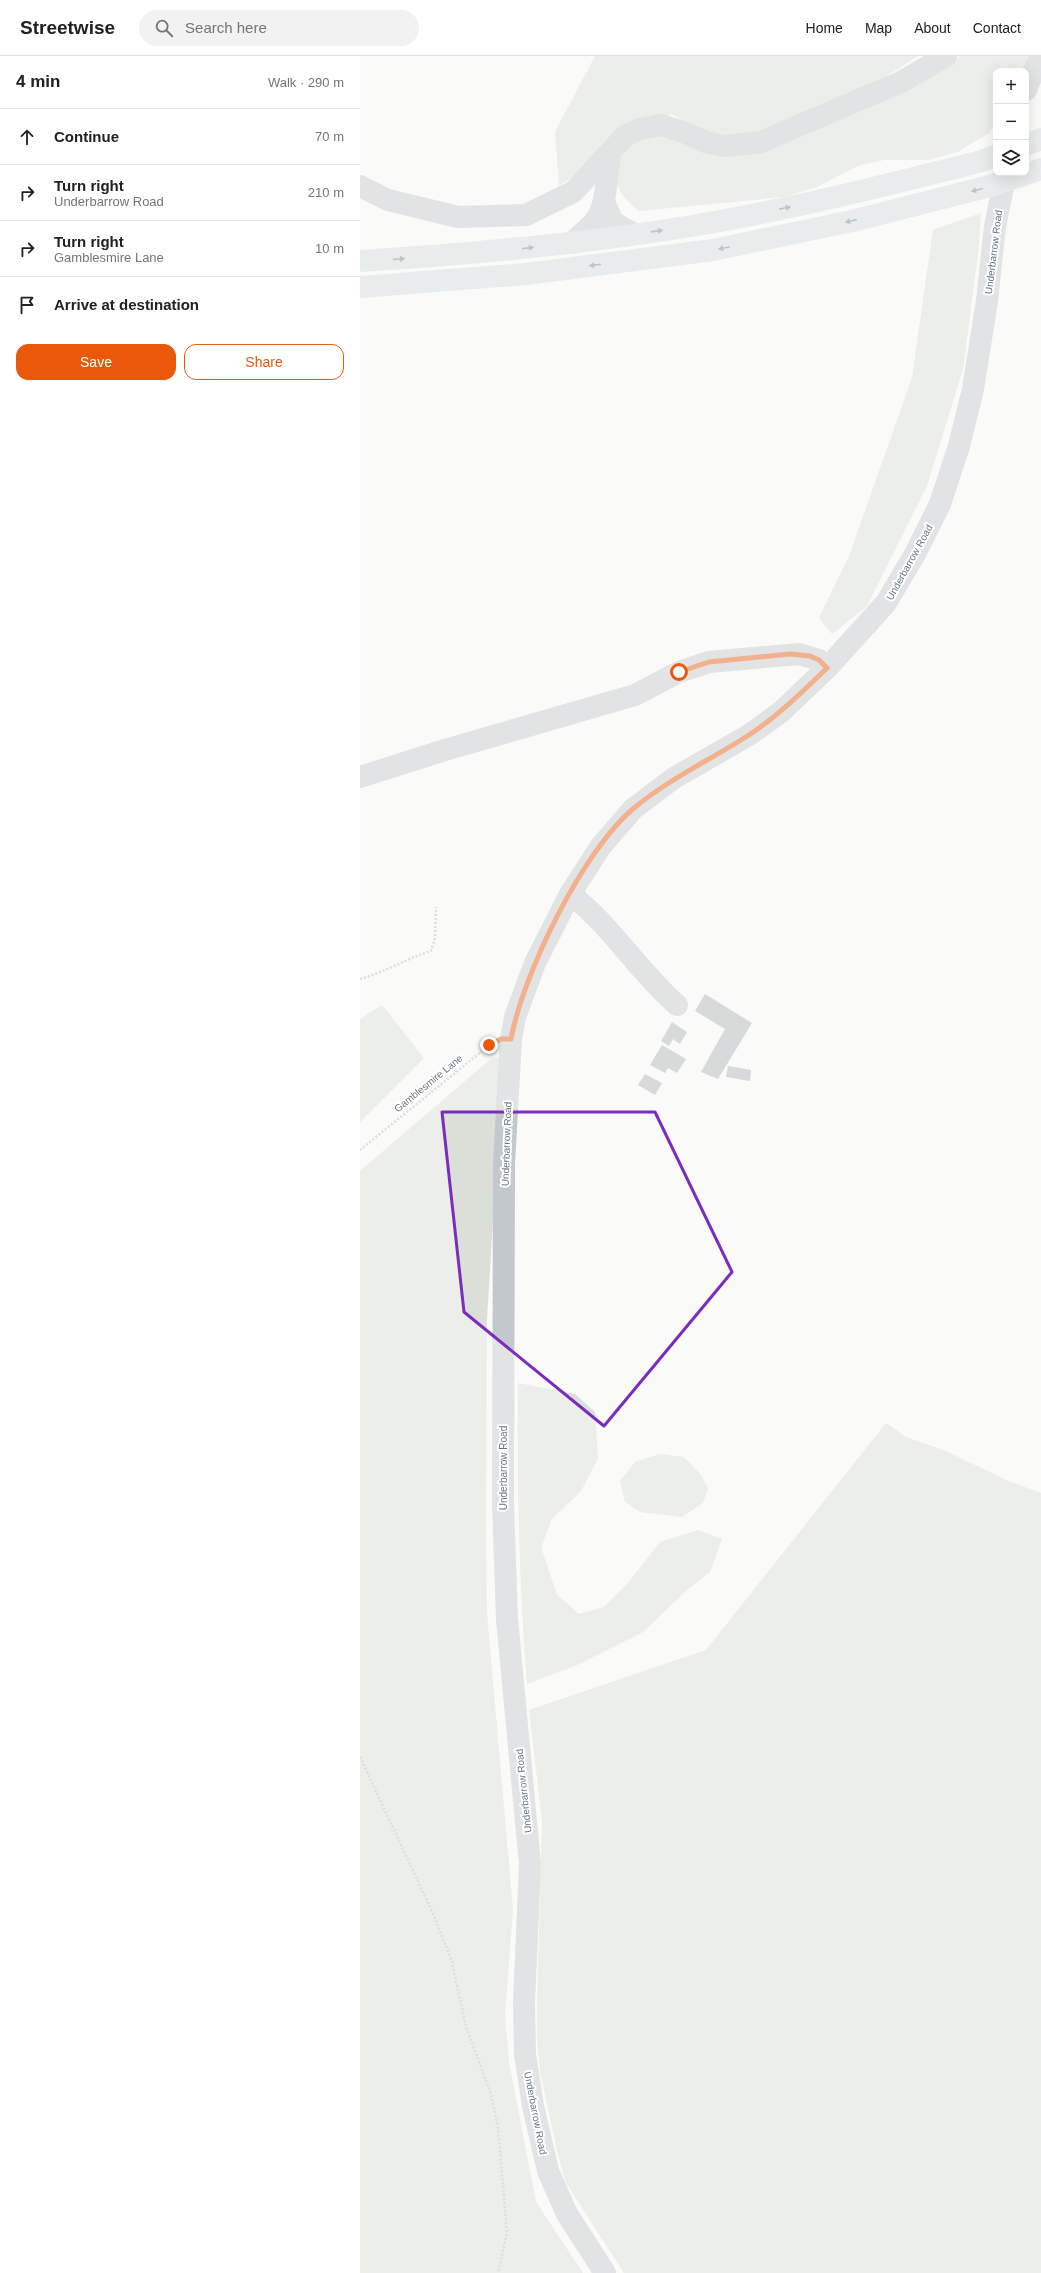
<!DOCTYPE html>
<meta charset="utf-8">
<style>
:root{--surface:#fff;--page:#f2f2f2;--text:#202124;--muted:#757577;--line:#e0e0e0;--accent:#ea580c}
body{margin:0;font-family:Arial,sans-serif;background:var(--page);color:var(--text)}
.controls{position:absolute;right:12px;top:12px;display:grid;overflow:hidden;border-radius:8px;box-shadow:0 4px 16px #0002}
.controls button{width:36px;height:36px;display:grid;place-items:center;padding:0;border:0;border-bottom:1px solid var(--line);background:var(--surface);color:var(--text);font:20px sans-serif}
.stop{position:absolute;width:12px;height:12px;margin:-9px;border:3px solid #ea580c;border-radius:50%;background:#fff}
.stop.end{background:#ea580c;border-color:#fff;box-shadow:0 1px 4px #0008}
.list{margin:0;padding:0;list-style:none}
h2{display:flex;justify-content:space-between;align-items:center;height:52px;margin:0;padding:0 16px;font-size:17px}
h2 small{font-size:13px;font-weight:400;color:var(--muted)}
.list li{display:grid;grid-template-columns:26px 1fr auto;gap:12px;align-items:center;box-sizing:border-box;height:56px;padding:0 16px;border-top:1px solid var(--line)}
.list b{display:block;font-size:15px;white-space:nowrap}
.list p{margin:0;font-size:13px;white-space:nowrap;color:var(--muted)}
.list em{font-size:13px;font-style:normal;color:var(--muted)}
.actions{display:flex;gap:8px;padding:12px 16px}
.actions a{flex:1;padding:9px 0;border:1px solid var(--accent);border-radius:12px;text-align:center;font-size:14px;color:var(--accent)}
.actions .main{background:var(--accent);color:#fff}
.icon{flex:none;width:22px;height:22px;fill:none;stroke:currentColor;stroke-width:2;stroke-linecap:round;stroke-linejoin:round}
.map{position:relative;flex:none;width:681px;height:2217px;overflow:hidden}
header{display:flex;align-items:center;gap:24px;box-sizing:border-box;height:56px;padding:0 20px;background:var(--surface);border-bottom:1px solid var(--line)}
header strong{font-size:19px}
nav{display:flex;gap:22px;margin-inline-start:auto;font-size:14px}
.search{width:280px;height:36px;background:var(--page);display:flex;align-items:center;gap:10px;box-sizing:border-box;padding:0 14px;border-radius:22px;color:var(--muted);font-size:15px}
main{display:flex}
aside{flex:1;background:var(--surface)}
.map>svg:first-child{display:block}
.green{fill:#dadfd7}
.building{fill:#aab3b9}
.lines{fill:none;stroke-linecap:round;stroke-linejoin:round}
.path{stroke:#bbbfc2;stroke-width:2.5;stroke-dasharray:2 2;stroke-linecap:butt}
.minor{stroke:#c3c8cc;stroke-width:22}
.highway{stroke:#d6dbdf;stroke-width:22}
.oneway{fill:#768591}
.route{stroke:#ea580c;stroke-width:5}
.marked{fill:none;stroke:#7b2cbf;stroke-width:3;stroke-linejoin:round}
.labels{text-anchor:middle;stroke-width:4;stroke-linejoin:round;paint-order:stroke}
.street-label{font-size:10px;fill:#657683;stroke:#fff}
</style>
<header>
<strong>Streetwise</strong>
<div class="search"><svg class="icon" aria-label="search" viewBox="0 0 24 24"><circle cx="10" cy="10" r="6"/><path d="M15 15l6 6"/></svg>Search here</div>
<nav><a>Home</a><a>Map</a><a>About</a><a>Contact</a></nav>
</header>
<main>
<aside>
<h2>4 min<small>Walk · 290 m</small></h2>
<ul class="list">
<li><svg class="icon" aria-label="ahead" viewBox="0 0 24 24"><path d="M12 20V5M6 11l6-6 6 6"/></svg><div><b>Continue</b></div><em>70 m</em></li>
<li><svg class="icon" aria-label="right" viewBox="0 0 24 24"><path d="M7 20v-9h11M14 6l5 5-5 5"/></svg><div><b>Turn right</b><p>Underbarrow Road</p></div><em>210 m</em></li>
<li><svg class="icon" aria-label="right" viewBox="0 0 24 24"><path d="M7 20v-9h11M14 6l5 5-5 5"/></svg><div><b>Turn right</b><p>Gamblesmire Lane</p></div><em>10 m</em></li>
<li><svg class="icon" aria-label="arrive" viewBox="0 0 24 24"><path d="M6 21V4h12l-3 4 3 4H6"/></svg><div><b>Arrive at destination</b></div></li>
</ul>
<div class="actions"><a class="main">Save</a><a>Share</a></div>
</aside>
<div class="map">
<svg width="681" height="2217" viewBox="0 0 681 2217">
<rect width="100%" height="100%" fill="#fafaf8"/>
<path class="green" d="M235,0H558L516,27L406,74L362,83L311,58L279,73L199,130L195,76Z
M600,0H667L668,3L662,15H636V66L629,77L598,96L568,104H524L500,109L457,131L424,141L279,155C255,135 254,128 257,98L282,78L311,77L330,91L363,97L562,22Z
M621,157L618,198L603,313L567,430L507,550L472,578L459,562L489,500L552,322L573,174Z
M22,949L64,1002L0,1066V963Z
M143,1000L127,1263L126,1485L127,1557L153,1854L145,1958L149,2006L176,2146L223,2217H0V1115L132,1002Z
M158,1327L215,1338L235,1356L238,1402L221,1435L192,1463L181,1491L197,1539L219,1558L244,1551L268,1527L300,1486L338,1474L362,1483L350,1516L327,1534L283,1576L215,1610L167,1628C159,1528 157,1428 158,1327Z
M526,1367L546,1381L586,1395L646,1424L681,1437V2217H264L206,2127L197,2095L180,2015L177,1984V1944L182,1765L169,1654L346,1594Z
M300,1398L324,1401L342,1420L348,1433L343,1447L322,1461L280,1456L265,1446L260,1425L275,1406Z"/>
<path class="building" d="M345,938L392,967L358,1023L341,1016L365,973L335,955Z
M312,966L327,976L320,988L313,983L309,990L301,985Z
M302,989L326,1003L317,1017L308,1012L305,1017L290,1009Z
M368,1010L391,1014L390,1025L366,1021Z
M285,1018L302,1027L295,1039L278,1029Z"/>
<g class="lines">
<path class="path" d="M0,923C25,916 46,903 71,895L75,882L76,851
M0,1094L132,987
M0,1701L75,1862L92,1906L106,1971L131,2038L138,2072L147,2177L138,2217"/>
<path class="minor" d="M666,34L680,0
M0,130L28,144L98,161L166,159L213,136L265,80L279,73L301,69L324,76L345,86L366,90L401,86L541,26L586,0
M244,146L253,166L274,178
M212,187C220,179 231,171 237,162C248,145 246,116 251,95
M0,721L85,694L275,639L319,616L349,606L439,598L459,604L467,612
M210,838C251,869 278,915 317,949
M245,2217L207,2158L188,2115L173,2050L165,1998L164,1947L170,1808L147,1563L143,1448L144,1108L151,983L155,961L175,907L210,838L241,790L273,753L314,722L389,679L421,656L467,612L526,547L555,498L580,448L599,390L613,333L627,245L635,170L646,117"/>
<path class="highway" d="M666,89L681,83
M0,205C111,198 222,188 332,170C428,154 523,130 618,106L636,100
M0,231L166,218L353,194L492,165L630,130L681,113"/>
</g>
<defs><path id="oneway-solid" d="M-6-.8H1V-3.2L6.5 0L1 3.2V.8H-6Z"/></defs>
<g class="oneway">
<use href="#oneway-solid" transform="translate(617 134) rotate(166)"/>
<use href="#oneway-solid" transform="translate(425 152) rotate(-11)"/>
<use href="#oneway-solid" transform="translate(491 165) rotate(167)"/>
<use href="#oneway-solid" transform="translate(297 175) rotate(-8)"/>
<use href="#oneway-solid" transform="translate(168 192) rotate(-7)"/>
<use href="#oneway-solid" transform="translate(364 192) rotate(168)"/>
<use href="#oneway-solid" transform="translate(39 203) rotate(-4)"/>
<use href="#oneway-solid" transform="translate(235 209) rotate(173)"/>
</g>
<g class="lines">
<path class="route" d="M129,989L141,983H151C163,918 223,794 274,752C309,723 350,704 389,679C418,660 442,636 467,612L459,604L450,600L430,598L349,606L319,616"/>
</g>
<path d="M0 0H681V2217H0ZM82,1056H295L372,1216L244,1370L104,1256Z" fill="#fafaf8" fill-opacity=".55" fill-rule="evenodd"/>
<path class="marked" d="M82,1056H295L372,1216L244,1370L104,1256Z"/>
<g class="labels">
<g class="street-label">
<text transform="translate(633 196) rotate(-83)" y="4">Underbarrow Road</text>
<text transform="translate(549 506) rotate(-61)" y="4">Underbarrow Road</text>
<text transform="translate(68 1027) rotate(-39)" y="4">Gamblesmire Lane</text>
<text transform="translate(146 1088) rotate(-88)" y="4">Underbarrow Road</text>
<text transform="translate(143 1412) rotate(-90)" y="4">Underbarrow Road</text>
<text transform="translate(163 1735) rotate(-96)" y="4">Underbarrow Road</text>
<text transform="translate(176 2057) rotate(79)" y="4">Underbarrow Road</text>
</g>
</g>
</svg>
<div class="controls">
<button>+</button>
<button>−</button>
<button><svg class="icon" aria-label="layers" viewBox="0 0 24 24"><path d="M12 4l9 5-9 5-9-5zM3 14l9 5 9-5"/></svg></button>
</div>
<div class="stop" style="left:319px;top:616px"></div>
<div class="stop end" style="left:129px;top:989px"></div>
</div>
</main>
